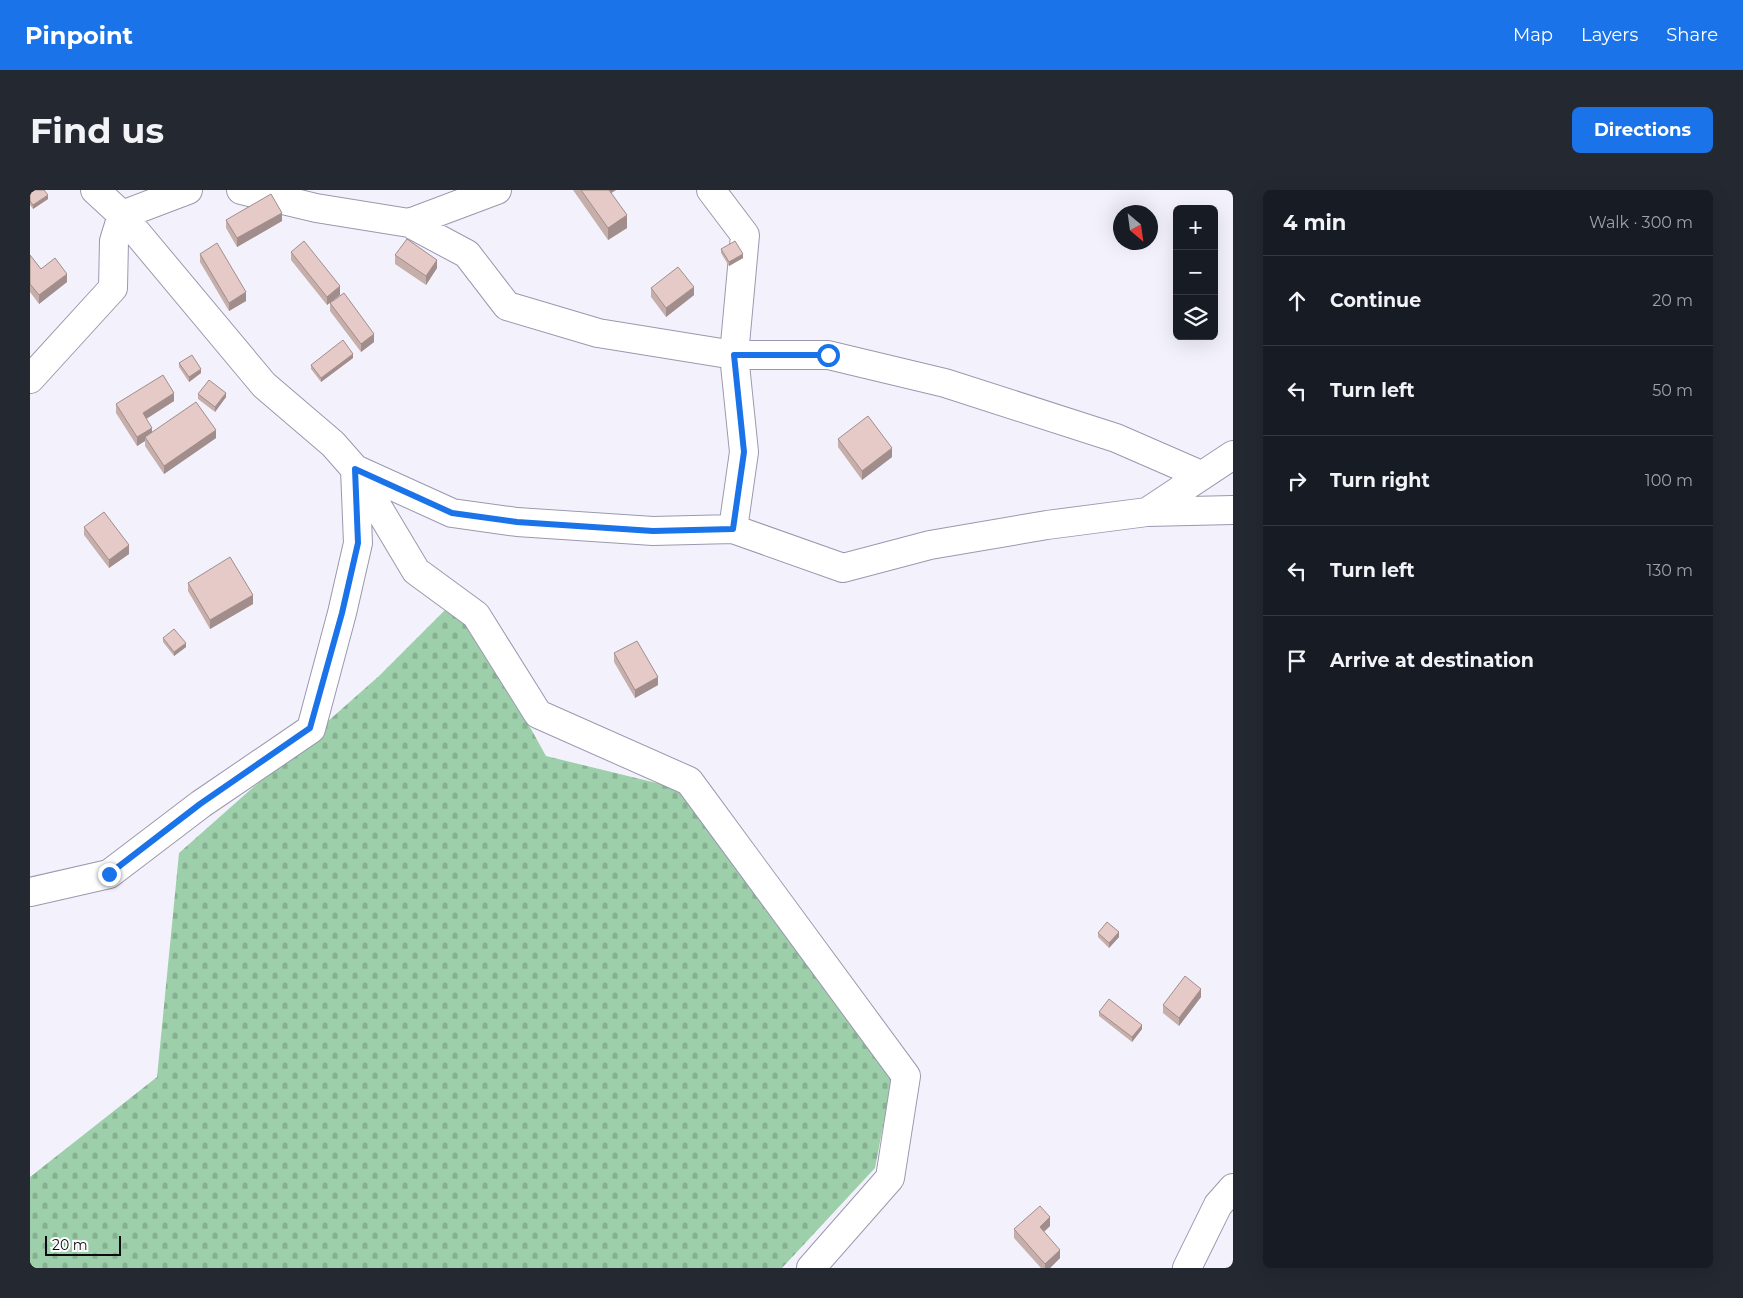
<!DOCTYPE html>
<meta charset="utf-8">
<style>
:root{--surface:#171b24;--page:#242831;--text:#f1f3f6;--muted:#9ea1a6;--line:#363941;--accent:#1a73e8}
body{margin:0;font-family:Montserrat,sans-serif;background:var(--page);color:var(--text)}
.controls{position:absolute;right:15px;top:15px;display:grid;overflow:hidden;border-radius:8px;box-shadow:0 5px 20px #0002}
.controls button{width:45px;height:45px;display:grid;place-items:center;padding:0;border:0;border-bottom:1px solid var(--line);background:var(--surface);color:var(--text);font:25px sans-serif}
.compass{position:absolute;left:1083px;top:15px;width:45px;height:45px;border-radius:50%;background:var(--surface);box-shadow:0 5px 20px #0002;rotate:151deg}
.scale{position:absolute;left:15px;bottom:12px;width:76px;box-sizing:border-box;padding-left:5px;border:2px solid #0d0c14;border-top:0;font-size:14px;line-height:18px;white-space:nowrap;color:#0d0c14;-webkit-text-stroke:4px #fff;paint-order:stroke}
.stop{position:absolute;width:15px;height:15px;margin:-11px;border:4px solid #1a73e8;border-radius:50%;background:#fff}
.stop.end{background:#1a73e8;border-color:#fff;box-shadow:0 1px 5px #0008}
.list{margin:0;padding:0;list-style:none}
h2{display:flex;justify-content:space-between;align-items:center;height:65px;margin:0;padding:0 20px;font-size:21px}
h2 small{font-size:16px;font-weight:400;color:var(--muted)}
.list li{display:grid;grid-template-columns:32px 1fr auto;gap:15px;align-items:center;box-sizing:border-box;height:90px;padding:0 20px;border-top:1px solid var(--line)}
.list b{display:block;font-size:19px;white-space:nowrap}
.list em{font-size:16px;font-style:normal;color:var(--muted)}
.icon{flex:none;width:28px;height:28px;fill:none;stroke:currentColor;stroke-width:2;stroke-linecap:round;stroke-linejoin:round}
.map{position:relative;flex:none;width:1203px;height:1078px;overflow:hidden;border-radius:8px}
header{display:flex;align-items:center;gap:30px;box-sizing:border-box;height:70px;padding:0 25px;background:var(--accent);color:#fff}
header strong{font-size:24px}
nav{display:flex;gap:28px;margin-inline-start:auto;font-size:18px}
.intro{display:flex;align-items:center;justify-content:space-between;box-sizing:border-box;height:120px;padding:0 30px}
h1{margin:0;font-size:35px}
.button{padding:12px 22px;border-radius:8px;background:var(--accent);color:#fff;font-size:18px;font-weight:700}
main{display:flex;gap:30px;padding:0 30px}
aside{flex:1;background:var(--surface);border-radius:8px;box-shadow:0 5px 20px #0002}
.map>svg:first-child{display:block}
.cemetery{fill:url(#cemetery-stones)}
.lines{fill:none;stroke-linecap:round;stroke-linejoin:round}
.minor-casing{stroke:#9a98ae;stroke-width:30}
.minor{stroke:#fff;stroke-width:28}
.wall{fill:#c6aeab}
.shaded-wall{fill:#a18d8b}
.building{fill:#e6cac7;stroke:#a18d8b}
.route{stroke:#1a73e8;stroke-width:6}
</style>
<header>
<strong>Pinpoint</strong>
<nav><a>Map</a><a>Layers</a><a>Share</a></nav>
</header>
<div class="intro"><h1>Find us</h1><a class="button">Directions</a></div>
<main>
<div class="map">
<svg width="1203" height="1078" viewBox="0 0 1203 1078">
<defs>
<pattern id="cemetery-stones" width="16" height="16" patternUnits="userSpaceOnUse" patternTransform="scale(1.25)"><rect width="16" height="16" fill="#9dd0aa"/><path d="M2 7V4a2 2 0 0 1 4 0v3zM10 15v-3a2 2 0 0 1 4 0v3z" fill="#86b191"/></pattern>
</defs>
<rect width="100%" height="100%" fill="#f3f2fc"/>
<path class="cemetery" d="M423,412L455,456L516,566L651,599L862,889L845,978L752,1078H0V987L127,887L149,663L349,486Z"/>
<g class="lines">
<g class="minor-casing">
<path id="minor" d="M158,0L92,25L234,195L303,254L325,279L386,381L446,425L508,524L659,591L876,886L860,988L781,1078
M211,0L286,18L379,33L437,64L477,116L568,143L704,165H798L915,193L1086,248L1171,285
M681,0L715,45L704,165L714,262L703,339
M379,33L467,0
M0,189L83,98L84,51L92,25L65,0
M1117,322L1203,265
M0,702L79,684L171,614L281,539L312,423L328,353L325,279L422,323L487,332L623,341L703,339L813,378L900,355L1017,335L1117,322L1203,320
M1157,1078L1188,1015L1203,998"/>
</g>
<use href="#minor" class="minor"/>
</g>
<path class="wall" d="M0,0L18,9L3,19L0,15Z
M543,0H586L581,3L597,38L578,50Z
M196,30L252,31L207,57L196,38Z
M691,59L713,68L699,76L691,63Z
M261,62L310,105L297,115L261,70Z
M170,64L216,111L199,121L170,72Z
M0,65L11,79L37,92L9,114L0,102Z
M365,65L407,78L396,95L365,74Z
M621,98L664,105L636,127L621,107Z
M300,113L344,152L331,162L300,121Z
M323,168L291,192L281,179V175Z
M149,173L171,183L159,192L149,177Z
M168,204L196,207L185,222L168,209Z
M144,211L116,229L122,242L186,248L134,284L115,256V251L107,256L86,223V214Z
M808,249L862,267L832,290L808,257Z
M54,337L99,364L79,378L54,345Z
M158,393L223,414L180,439L158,401Z
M133,448L156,457L144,466L133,452Z
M584,463L628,495L605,508L584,472Z
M1068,743L1089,747L1079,758L1068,747Z
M1171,807L1149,836L1133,823V815Z
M1069,822L1112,839L1102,852L1069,826Z
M1020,1036L1014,1042L1030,1068L1020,1078H1011L984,1048V1039Z"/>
<path class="shaded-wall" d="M575,0H586L575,7Z
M18,5V9L3,19V15Z
M252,23V31L207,57V48Z
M597,25V38L578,50V38Z
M713,64V68L699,76V72Z
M407,70V78L396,95V86Z
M37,84V92L9,114V105Z
M310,96V105L297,115V107Z
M664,97V105L636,127V118Z
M216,102V111L199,121V113Z
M344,144V152L331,162V154Z
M323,164V168L291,192V188Z
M171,179V183L159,192V187Z
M144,203V211L113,231V223Z
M196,203V207L185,222V217Z
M122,238V246L115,247V251L107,256V247Z
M186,240V248L134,284V276Z
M862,258V267L832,290V281Z
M99,355V364L79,378V370Z
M223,405V414L180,439V430Z
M156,453V457L144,466V462Z
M628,487V495L605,508V500Z
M1089,742V747L1079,758V753Z
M1171,799V807L1149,836V828Z
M1112,835V839L1102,852V847Z
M1020,1027V1036L1010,1045V1037Z
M1030,1060V1068L1020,1078H1015V1074Z"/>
<path class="building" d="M0,0H14L18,5L3,15L0,11Z
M551,0H579L597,25L578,38Z
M241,4L252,23L207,48L196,30Z
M377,49L407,70L396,86L365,65Z
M274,51L310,96L297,107L261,62Z
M705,51L713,64L699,72L691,59Z
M187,53L216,102L199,113L170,64Z
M0,65L11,79L25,68L37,84L9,105L0,94Z
M648,77L664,97L636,118L621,98Z
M314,103L344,144L331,154L300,113Z
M313,150L323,164L291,188L281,175Z
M162,165L171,179L159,187L149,173Z
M133,185L144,203L113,223L122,238L107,247L86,214Z
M179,190L196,203L185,217L168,204Z
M166,212L186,240L134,276L115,247Z
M838,226L862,258L832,281L808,249Z
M74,322L99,355L79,370L54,337Z
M200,367L223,405L180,430L158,393Z
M144,439L156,453L144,462L133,448Z
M607,451L628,487L605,500L584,463Z
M1077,732L1089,742L1079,753L1068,743Z
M1155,786L1171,799L1149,828L1133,815Z
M1079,809L1112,835L1102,847L1069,822Z
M1010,1016L1020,1027L1010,1037L1030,1060L1015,1074L984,1039Z"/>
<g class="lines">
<path class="route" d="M79,684L170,614L280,538L312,423L328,353L325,279L422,323L487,332L623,341L703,339L714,262L704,165H798"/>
</g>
</svg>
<div class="controls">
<button>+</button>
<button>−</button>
<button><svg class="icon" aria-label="layers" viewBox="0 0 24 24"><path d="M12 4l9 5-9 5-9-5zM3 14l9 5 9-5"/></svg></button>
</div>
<svg class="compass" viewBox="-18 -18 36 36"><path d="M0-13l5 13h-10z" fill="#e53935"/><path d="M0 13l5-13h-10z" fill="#9ea1a6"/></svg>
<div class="scale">20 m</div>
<div class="stop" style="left:798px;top:165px"></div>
<div class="stop end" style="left:79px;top:684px"></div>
</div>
<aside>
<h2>4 min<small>Walk · 300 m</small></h2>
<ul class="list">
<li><svg class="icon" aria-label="ahead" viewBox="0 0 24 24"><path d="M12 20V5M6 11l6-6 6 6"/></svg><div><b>Continue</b></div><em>20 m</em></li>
<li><svg class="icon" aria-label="left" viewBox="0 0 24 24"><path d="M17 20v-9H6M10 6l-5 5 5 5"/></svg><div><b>Turn left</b></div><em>50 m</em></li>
<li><svg class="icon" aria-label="right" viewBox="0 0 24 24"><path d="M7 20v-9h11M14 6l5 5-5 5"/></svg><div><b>Turn right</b></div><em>100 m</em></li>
<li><svg class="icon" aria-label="left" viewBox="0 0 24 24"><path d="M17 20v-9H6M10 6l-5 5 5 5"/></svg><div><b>Turn left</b></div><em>130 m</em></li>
<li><svg class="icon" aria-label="arrive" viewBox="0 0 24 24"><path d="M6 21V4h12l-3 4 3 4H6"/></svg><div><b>Arrive at destination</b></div></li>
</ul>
</aside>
</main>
